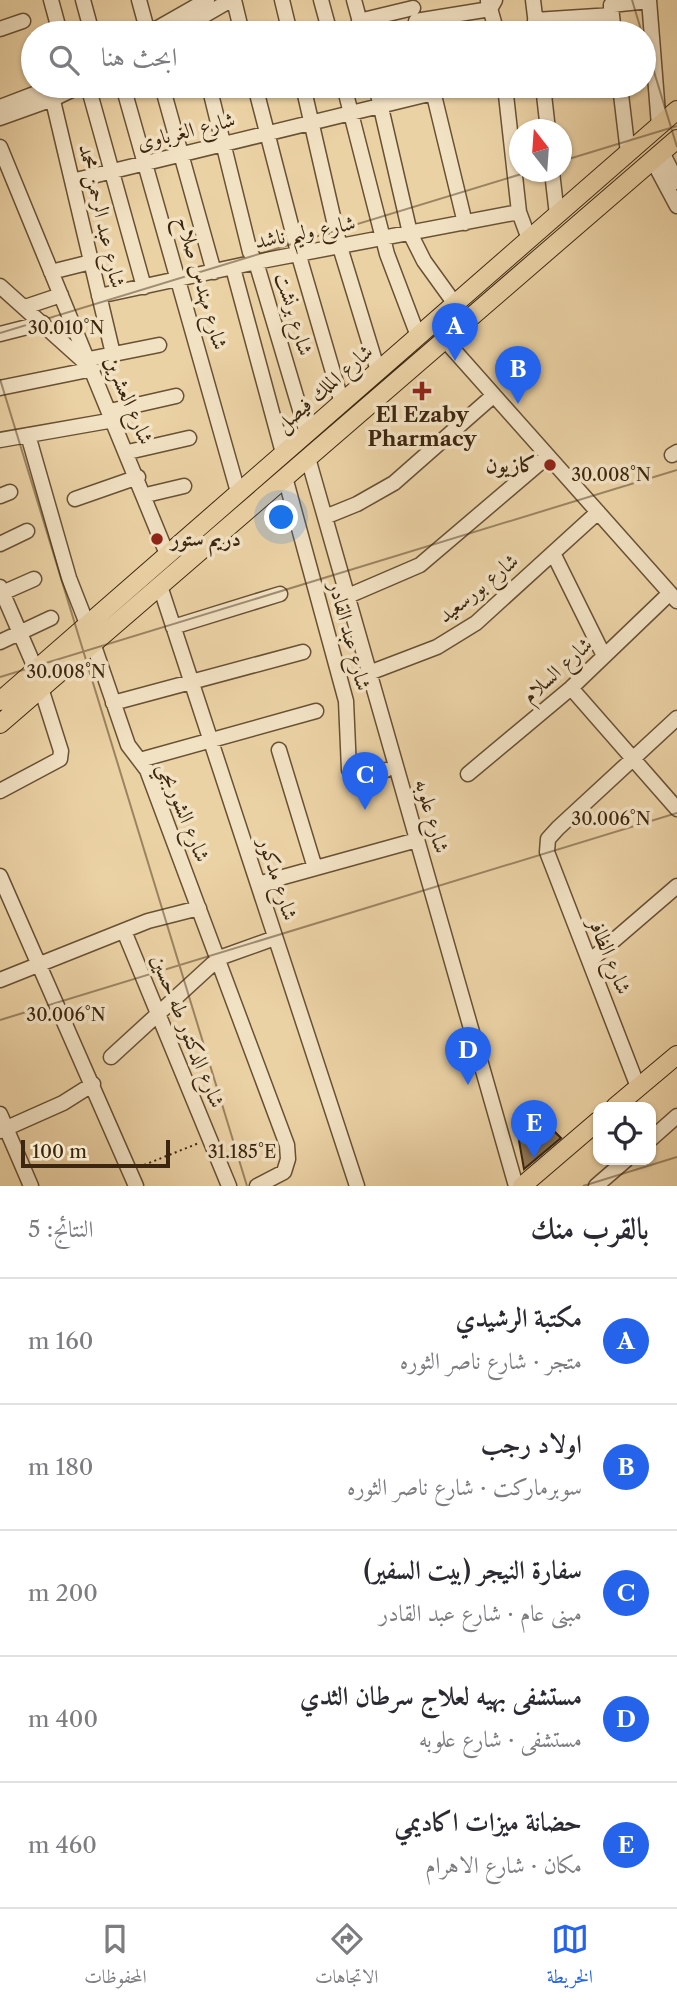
<!DOCTYPE html>
<html lang="ar">
<meta charset="utf-8">
<style>
:root{--surface:#fff;--page:#f2f2f3;--text:#2b2b33;--muted:#7c7c81;--line:#e1e1e2;--accent:#2563eb}
body{margin:0;font-family:"Libre Caslon Text",Amiri,serif;background:var(--page);color:var(--text);direction:rtl}
.controls{position:absolute;right:21px;bottom:21px;display:grid;overflow:hidden;border-radius:14px;box-shadow:0 2px 5px #0004}
.controls button{width:63px;height:63px;display:grid;place-items:center;padding:0;border:0;border-bottom:2px solid var(--line);background:var(--surface);color:var(--text);font:35px sans-serif}
.compass{position:absolute;left:509px;top:119px;width:63px;height:63px;border-radius:50%;background:var(--surface);box-shadow:0 2px 5px #0004;rotate:343deg}
.scale{position:absolute;left:21px;bottom:18px;width:149px;box-sizing:border-box;padding-left:7px;border:4px solid #3c260f;border-top:0;font-size:19px;line-height:24px;white-space:nowrap;color:#3c260f;-webkit-text-stroke:5px #f2e2c4;paint-order:stroke}
.you{position:absolute;left:282px;top:518px;width:24px;height:24px;margin:-18px;border:5px solid #fff;border-radius:50%;background:#1a73e8;box-shadow:0 0 0 10px #1a73e833}
.badge{display:grid;place-items:center;width:46px;height:46px;border-radius:50%;background:var(--accent);color:#fff;font-size:23px;font-weight:700}
.pin{position:absolute;translate:-50% -58px;filter:drop-shadow(0 2px 4px #0008)}
.pin::after{content:'';position:absolute;top:37px;width:24px;height:21px;background:inherit;clip-path:polygon(0 0,100% 0,50% 100%)}
.list{margin:0;padding:0;list-style:none}
h2{display:flex;justify-content:space-between;align-items:center;height:91px;margin:0;padding:0 28px;font-size:30px}
h2 small{font-size:23px;font-weight:400;color:var(--muted)}
.list li{display:grid;grid-template-columns:46px 1fr auto;gap:21px;align-items:center;box-sizing:border-box;height:126px;padding:0 28px;border-top:2px solid var(--line)}
.list b{display:block;font-size:26px;white-space:nowrap}
.list p{margin:0;font-size:23px;white-space:nowrap;color:var(--muted)}
.list em{font-size:23px;font-style:normal;color:var(--muted)}
.icon{flex:none;width:38px;height:38px;fill:none;stroke:currentColor;stroke-width:2;stroke-linecap:round;stroke-linejoin:round}
.map{position:relative;flex:none;width:677px;height:1186px;overflow:hidden;direction:ltr}
.search{position:absolute;background:var(--surface);box-shadow:0 2px 5px #0004;left:21px;right:21px;top:21px;height:77px;display:flex;align-items:center;gap:18px;box-sizing:border-box;padding:0 24px;border-radius:38px;color:var(--muted);font-size:26px}
.sheet{height:721px;background:var(--surface)}
nav{display:flex;justify-content:space-around;align-items:center;box-sizing:border-box;height:98px;border-top:2px solid var(--line);background:var(--surface);font-size:19px;color:var(--muted)}
nav a{display:grid;justify-items:center;gap:4px}
nav .on{color:var(--accent)}
.map>svg:first-child{display:block}
.building{fill:#977f5d;stroke:#3c260f;stroke-width:2}
.lines{fill:none;stroke-linecap:round;stroke-linejoin:round}
.minor-casing{stroke:#685134;stroke-width:17}
.major-casing{stroke:#3c260f;stroke-width:20}
.path{stroke:#3c260f;stroke-width:2;stroke-dasharray:2 3.5;stroke-linecap:butt}
.minor{stroke:#f2e2c4;stroke-width:14}
.major{stroke:#ebd2a5;stroke-width:18}
.ticks{fill:none;stroke:#3c260f;stroke-width:2;stroke-opacity:0.45}
.poi-dot{fill:#8f2418;stroke:#f2e2c4;stroke-width:2.5}
.labels{text-anchor:middle;stroke-width:7;stroke-linejoin:round;paint-order:stroke}
.street-label{font-size:21px;fill:#3c260f;stroke:#f2e2c4}
.poi-label{font-size:21px;font-weight:bold;fill:#3c260f;stroke:#f2e2c4}
.ticks-label{font-size:18px;text-anchor:middle;fill:#3c260f;stroke:#f2e2c4;stroke-width:7;stroke-linejoin:round;paint-order:stroke}
</style>
<div class="map">
<svg width="677" height="1186" viewBox="0 0 677 1186">
<rect width="100%" height="100%" fill="#ebd2a5"/>
<filter id="stains"><feTurbulence type="fractalNoise" baseFrequency=".00286" numOctaves="4"/><feColorMatrix values="0 0 0 0 .2 0 0 0 0 .09 0 0 0 0 .02 0 0 0 .5 -.17"/></filter>
<radialGradient id="worn" r=".72"><stop offset=".6" stop-color="#630" stop-opacity="0"/><stop offset="1" stop-color="#630" stop-opacity=".3"/></radialGradient>
<path class="building" d="M549,1126L561,1138L524,1169L518,1135Z"/>
<g class="lines">
<g class="minor-casing">
<path id="minor" d="M51,0L60,33
M83,0L92,33
M139,0L148,33
M234,0L242,33
M282,0L290,33
M321,0L330,33
M354,0L363,33
M533,0L537,33
M649,0L659,126
M488,1L497,33
M611,5L649,1
M611,7L614,33
M535,20L612,15
M359,21L413,8
M416,21L490,9L495,0
M0,29L23,21
M149,33L207,0
M174,33L231,0
M88,86L144,287
M123,86L238,492
M162,86L214,272
M209,86L250,252L256,262L307,433
M255,86L299,256L342,403
M303,86L340,247L378,371
M344,86L387,254L418,336
M376,86L410,233L424,261L455,304
M505,86L519,212L529,239
M543,86L548,130
M620,86L628,153
M432,87L465,223
M50,88L113,354
M0,107L55,86
M0,118L53,99L80,86
M0,147L167,554
M662,152L677,182
M653,161L677,206
M552,172L557,215
M72,181L433,93
M233,268L283,453
M51,272L91,262
M0,286L89,366
M99,296L256,262L519,212
M25,307L61,295
M0,334L43,323
M444,339L677,601
M89,359L159,345
M0,388L93,369
M110,411L176,396
M28,435L69,578L87,624
M0,440L114,420
M128,452L189,438
M672,455L677,452
M308,458L516,1186
M285,477L346,701L349,770L358,776L386,770
M146,495L184,486
M0,496L10,492
M75,499L138,477
M325,517L357,504L394,483L494,395
M0,544L27,531
M553,553L604,656
M160,586L357,1186
M0,587L36,670
M0,594L34,579
M348,596L420,565L548,456
M173,627L280,594
M0,642L51,618
M93,643L128,745L147,770L287,1145L288,1159L284,1172L257,1186
M369,673L437,647L476,623L598,512
M571,688L677,809
M113,703L303,652
M279,750L315,868
M140,760L316,711
M468,774L571,688L670,593
M0,791L60,759L61,751L41,688
M0,876L136,1186
M258,884L417,840
M124,931L229,1186
M591,960L677,886
M0,980L148,921L199,908
M111,1057L219,958L275,938
M638,1087L547,852L548,839L558,828L677,718
M0,1114L31,1186
M0,1131L63,1103L93,1084
M651,1139L677,1116
M596,1186L626,1160"/>
</g>
<g class="major-casing">
<path id="major" d="M0,701L677,110
M0,724L677,139
M615,1107L677,1055
M522,1186L598,1121"/>
</g>
<path class="path" d="M139,1167L199,1143"/>
<use href="#minor" class="minor"/>
<use href="#major" class="major"/>
</g>
<path class="ticks" d="M632,0L642,33M644,39L677,147M562,161L677,126M0,333L528,172M0,379L247,1186M0,677L677,470M0,1020L677,813M583,1186L677,1157"/>
<g class="poi-dot">
<path d="M418.5 380.5h7v7h7v7h-7v7h-7v-7h-7v-7h7z"/>
<circle cx="550" cy="465" r="7"/>
<circle cx="157" cy="539" r="7"/>
</g>
<g class="labels">
<g class="street-label">
<text transform="translate(186 131) rotate(-14)" y="7">شارع الغرباوى</text>
<text transform="translate(102 216) rotate(77)" y="7">شارع عبد الرحمن محمد</text>
<text transform="translate(305 232) rotate(-11)" y="7">شارع وليم ناشد</text>
<text transform="translate(202 283) rotate(74)" y="7">شارع مهندس صلاح</text>
<text transform="translate(294 314) rotate(73)" y="7">شارع برنشت</text>
<text transform="translate(324 388) rotate(-41)" y="7">شارع الملك فيصل</text>
<text transform="translate(129 400) rotate(67)" y="7">شارع العشرين</text>
<text transform="translate(478 588) rotate(-39)" y="7">شارع بورسعيد</text>
<text transform="translate(350 636) rotate(75)" y="7">شارع عبد القادر</text>
<text transform="translate(557 670) rotate(-42)" y="7">شارع السلام</text>
<text transform="translate(184 812) rotate(68)" y="7">شارع الشوربجي</text>
<text transform="translate(432 816) rotate(74)" y="7">شارع علوبه</text>
<text transform="translate(278 879) rotate(72)" y="7">شارع مدكور</text>
<text transform="translate(610 956) rotate(68)" y="7">شارع الظافر</text>
<text transform="translate(188 1031) rotate(68)" y="7">شارع الدكتور طه حسين</text>
</g>
<g class="poi-label">
<text x="422" y="422">El Ezaby<tspan x="422" dy="24">Pharmacy</tspan></text>
<text x="536" y="472" text-anchor="end">كازيون</text>
<text x="171" y="546" text-anchor="start">دريم ستور</text>
</g>
</g>
<g class="ticks-label">
<text x="66" y="334">30.010°N</text>
<text x="611" y="481">30.008°N</text>
<text x="66" y="678">30.008°N</text>
<text x="611" y="825">30.006°N</text>
<text x="66" y="1021">30.006°N</text>
<text x="242" y="1158">31.185°E</text>
</g>
<rect width="100%" height="100%" filter="url(#stains)"/>
<rect width="100%" height="100%" fill="url(#worn)"/>
</svg>
<div class="controls">
<button><svg class="icon" aria-label="locate" viewBox="0 0 24 24"><circle cx="12" cy="12" r="6"/><path d="M12 2v4M12 18v4M2 12h4M18 12h4"/></svg></button>
</div>
<svg class="compass" viewBox="-18 -18 36 36"><path d="M0-13l5 13h-10z" fill="#e53935"/><path d="M0 13l5-13h-10z" fill="#7c7c81"/></svg>
<div class="scale">100 m</div>
<div class="you"></div>
<div class="pin badge" style="left:455px;top:361px">A</div>
<div class="pin badge" style="left:518px;top:404px">B</div>
<div class="pin badge" style="left:365px;top:810px">C</div>
<div class="pin badge" style="left:468px;top:1085px">D</div>
<div class="pin badge" style="left:534px;top:1158px">E</div>
<div class="search"><svg class="icon" aria-label="search" viewBox="0 0 24 24"><circle cx="10" cy="10" r="6"/><path d="M15 15l6 6"/></svg>ابحث هنا</div>
</div>
<section class="sheet">
<h2>بالقرب منك<small>النتائج: 5</small></h2>
<ul class="list">
<li><span class="badge">A</span><div><b>مكتبة الرشيدي</b><p>متجر · شارع ناصر الثوره</p></div><em>160 m</em></li>
<li><span class="badge">B</span><div><b>اولاد رجب</b><p>سوبرماركت · شارع ناصر الثوره</p></div><em>180 m</em></li>
<li><span class="badge">C</span><div><b>سفارة النيجر (بيت السفير)</b><p>مبنى عام · شارع عبد القادر</p></div><em>200 m</em></li>
<li><span class="badge">D</span><div><b>مستشفى بهيه لعلاج سرطان الثدي</b><p>مستشفى · شارع علوبه</p></div><em>400 m</em></li>
<li><span class="badge">E</span><div><b>حضانة ميزات اكاديمي</b><p>مكان · شارع الاهرام</p></div><em>460 m</em></li>
</ul>
</section>
<nav>
<a class="on"><svg class="icon" aria-label="map" viewBox="0 0 24 24"><path d="M3 6l6-2 6 2 6-2v14l-6 2-6-2-6 2zM9 4v14M15 6v14"/></svg>الخريطة</a>
<a><svg class="icon" aria-label="directions" viewBox="0 0 24 24"><path d="M12 3l9 9-9 9-9-9zM9 14v-3h6M13 9l2 2-2 2"/></svg>الاتجاهات</a>
<a><svg class="icon" aria-label="saved" viewBox="0 0 24 24"><path d="M7 4h10v16l-5-4-5 4z"/></svg>المحفوظات</a>
</nav>
